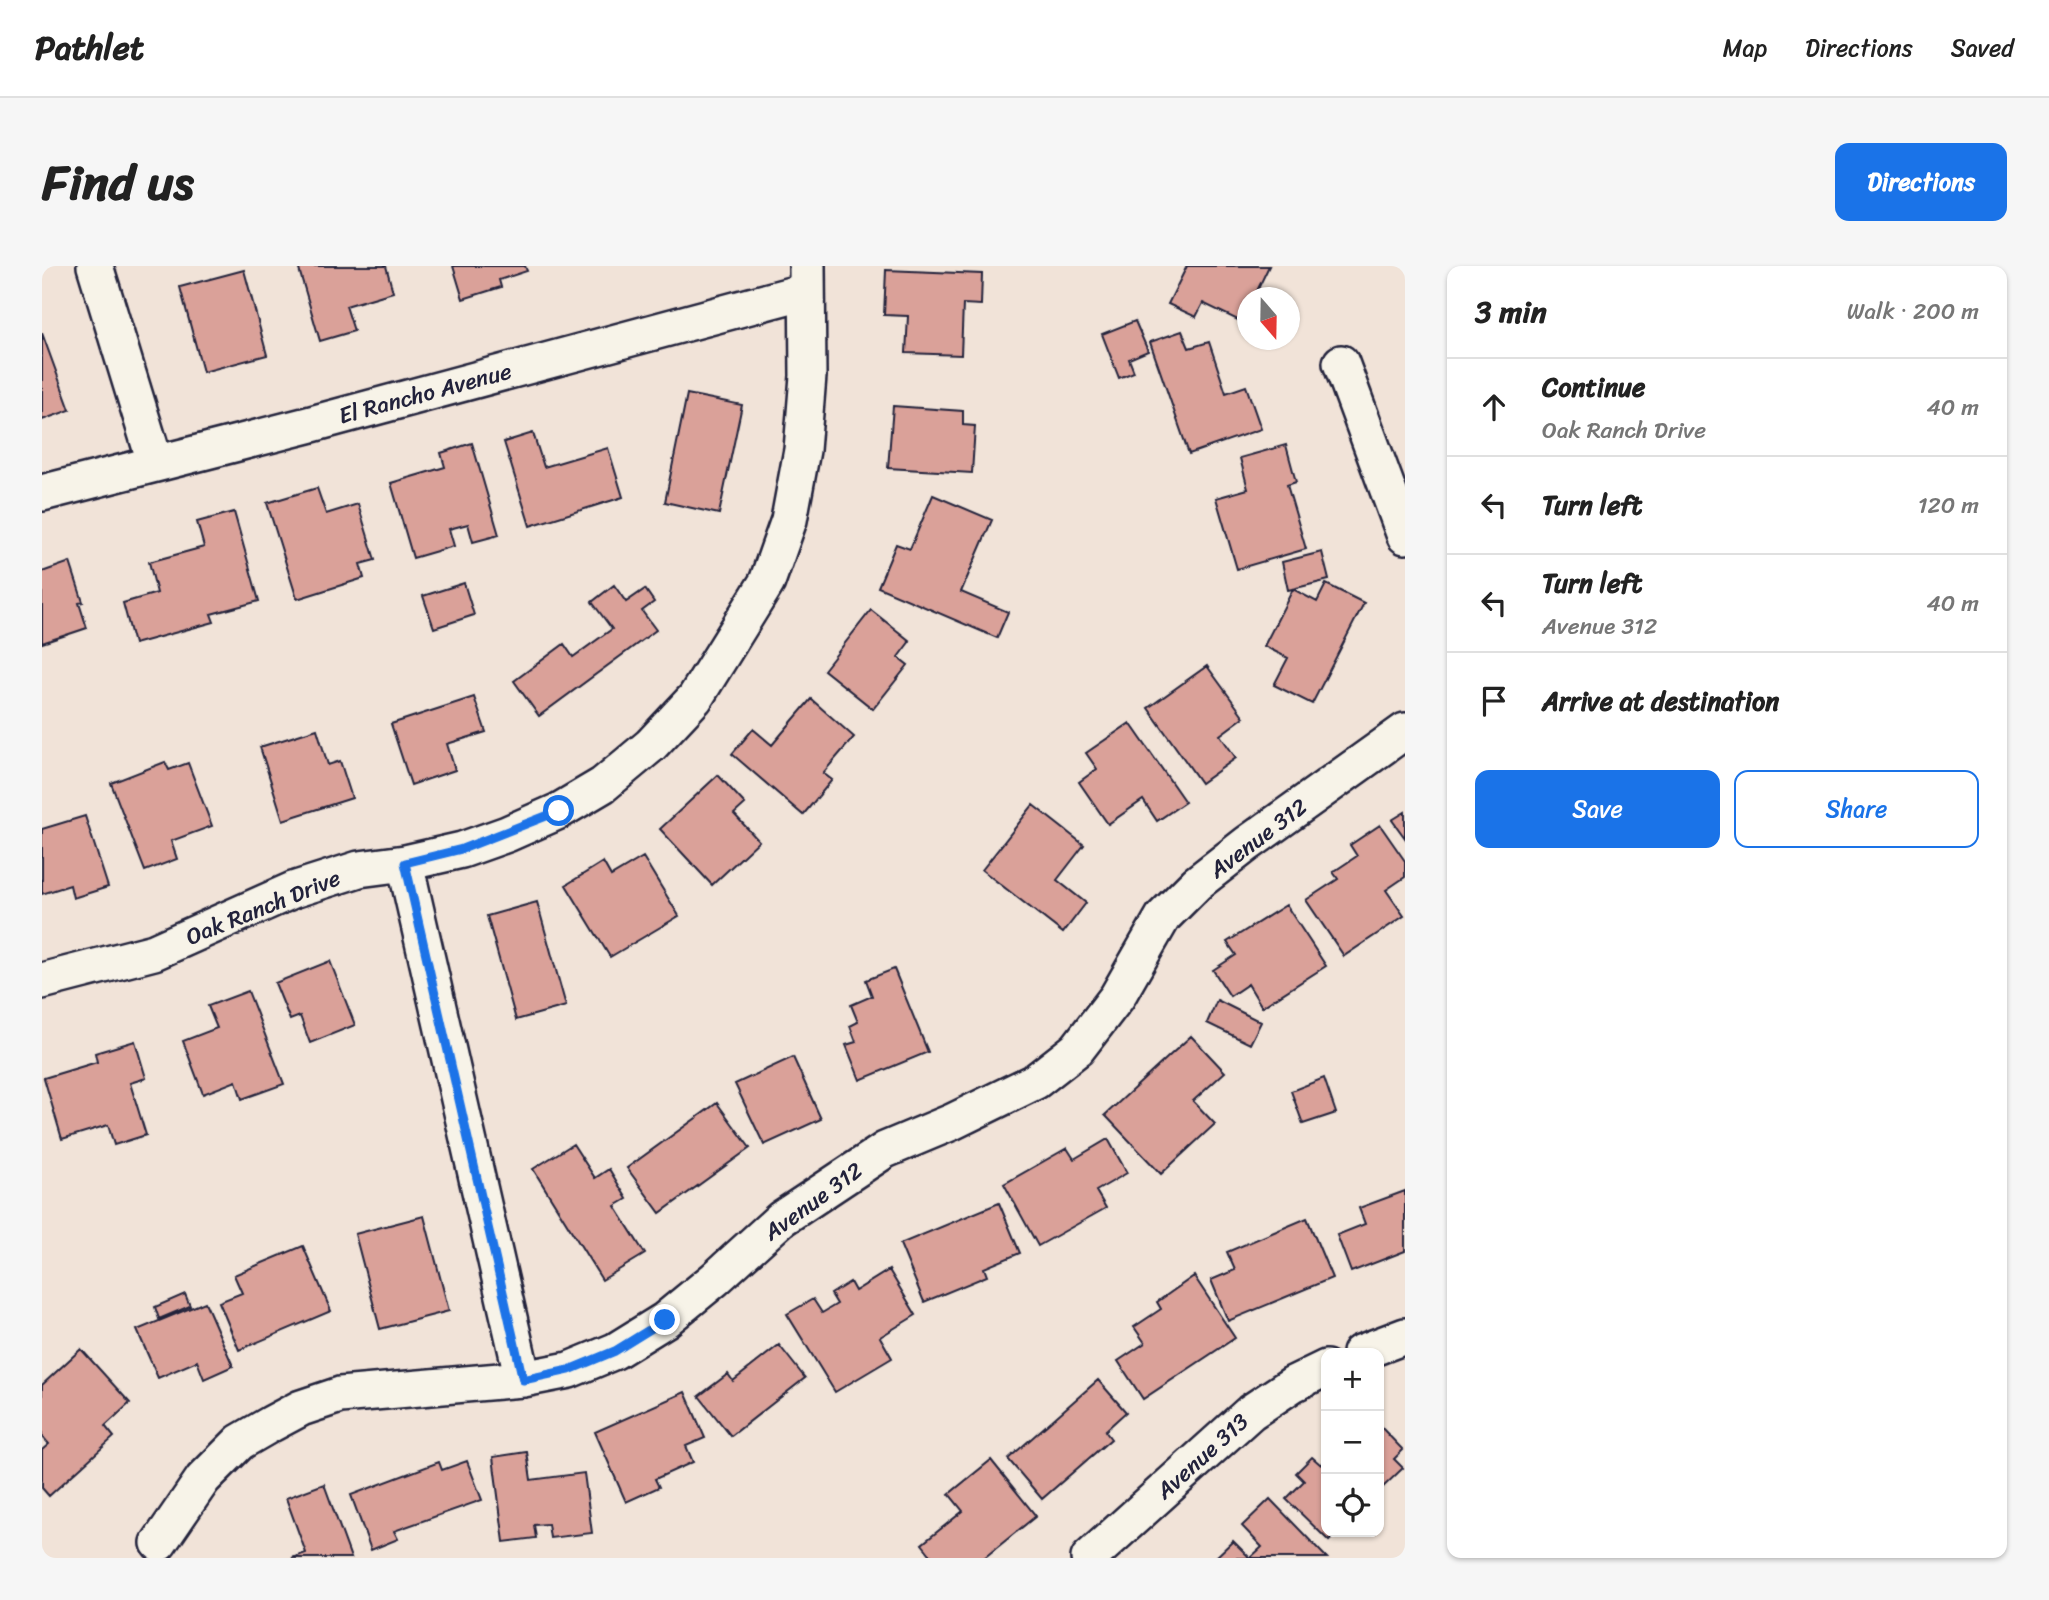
<!DOCTYPE html>
<meta charset="utf-8">
<style>
:root{--surface:#fff;--page:#f6f6f6;--text:#222;--muted:#767676;--line:#e0e0e0;--accent:#1a73e8}
body{margin:0;font-family:Sriracha,sans-serif;background:var(--page);color:var(--text)}
.controls{position:absolute;right:21px;bottom:21px;display:grid;overflow:hidden;border-radius:14px;box-shadow:0 2px 5px #0004}
.controls button{width:63px;height:63px;display:grid;place-items:center;padding:0;border:0;border-bottom:2px solid var(--line);background:var(--surface);color:var(--text);font:35px sans-serif}
.compass{position:absolute;left:1195px;top:21px;width:63px;height:63px;border-radius:50%;background:var(--surface);box-shadow:0 2px 5px #0004;rotate:160deg}
.stop{position:absolute;width:21px;height:21px;margin:-16px;border:5px solid #1a73e8;border-radius:50%;background:#fff}
.stop.end{background:#1a73e8;border-color:#fff;box-shadow:0 2px 7px #0008}
.list{margin:0;padding:0;list-style:none}
h2{display:flex;justify-content:space-between;align-items:center;height:91px;margin:0;padding:0 28px;font-size:30px}
h2 small{font-size:23px;font-weight:400;color:var(--muted)}
.list li{display:grid;grid-template-columns:46px 1fr auto;gap:21px;align-items:center;box-sizing:border-box;height:98px;padding:0 28px;border-top:2px solid var(--line)}
.list b{display:block;font-size:26px;white-space:nowrap}
.list p{margin:0;font-size:23px;white-space:nowrap;color:var(--muted)}
.list em{font-size:23px;font-style:normal;color:var(--muted)}
.actions{display:flex;gap:14px;padding:21px 28px}
.actions a{flex:1;padding:16px 0;border:2px solid var(--accent);border-radius:14px;text-align:center;font-size:24px;color:var(--accent)}
.actions .main{background:var(--accent);color:#fff}
.icon{flex:none;width:38px;height:38px;fill:none;stroke:currentColor;stroke-width:2;stroke-linecap:round;stroke-linejoin:round}
.map{position:relative;flex:none;width:1363px;height:1292px;overflow:hidden;border-radius:14px}
header{display:flex;align-items:center;gap:42px;box-sizing:border-box;height:98px;padding:0 35px;background:var(--surface);border-bottom:2px solid var(--line)}
header strong{font-size:33px}
nav{display:flex;gap:38px;margin-inline-start:auto;font-size:24px}
.intro{display:flex;align-items:center;justify-content:space-between;box-sizing:border-box;height:168px;padding:0 42px}
h1{margin:0;font-size:49px}
.button{padding:18px 32px;border-radius:14px;background:var(--accent);color:#fff;font-size:24px;font-weight:700}
main{display:flex;gap:42px;padding:0 42px}
aside{flex:1;background:var(--surface);border-radius:14px;box-shadow:0 2px 5px #0004}
.map>svg:first-child{display:block}
.building{fill:#daa199;stroke:#22223b;stroke-width:2}
.lines{fill:none;stroke-linecap:round;stroke-linejoin:round}
.minor-casing{stroke:#22223b;stroke-width:40}
.minor{stroke:#f7f3e8;stroke-width:35}
.route{stroke:#1a73e8;stroke-width:9}
.labels{text-anchor:middle;stroke-width:5;stroke-linejoin:round;paint-order:stroke}
.street-label{font-size:23px;fill:#22223b;stroke:#f7f3e8}
</style>
<header>
<strong>Pathlet</strong>
<nav><a>Map</a><a>Directions</a><a>Saved</a></nav>
</header>
<div class="intro"><h1>Find us</h1><a class="button">Directions</a></div>
<main>
<div class="map">
<svg width="1363" height="1292" viewBox="0 0 1363 1292">
<rect width="100%" height="100%" fill="#f1e3d8"/>
<filter id="ink" filterUnits="userSpaceOnUse"><feTurbulence type="fractalNoise" baseFrequency=".0143" numOctaves="2"/><feDisplacementMap in="SourceGraphic" scale="14" xChannelSelector="R" yChannelSelector="G"/><feConvolveMatrix kernelMatrix="1 2 1 2 8 2 1 2 1" color-interpolation-filters="sRGB"/></filter>
<g filter="url(#ink)">
<path class="building" d="M256,0H344L351,26L304,40L312,65L278,75Z
M411,0H483L485,5L457,14L459,21L421,33Z
M1145,0H1227L1214,27L1223,32H1206V59L1161,37L1154,51L1126,38Z
M202,4L225,89L161,106L138,21Z
M844,4L940,8L939,39L921,38L919,89L864,87L866,50L842,49Z
M1093,55L1106,85L1087,93L1092,106L1077,112L1060,68Z
M1140,65L1147,82L1167,76L1184,127L1204,120L1219,163L1147,188L1108,76Z
M0,67L28,144L0,154Z
M645,128L700,139L677,248L623,236Z
M851,140L921,145V159L933,160L930,207L846,202Z
M491,167L502,201L566,182L581,231L488,260L462,176Z
M430,177L457,269L431,276L426,258L407,263L412,280L371,292L349,217L403,201L399,187Z
M1244,179L1254,216L1245,219L1264,283L1195,303L1174,232L1206,223L1198,192Z
M275,222L284,248L316,238L333,294L318,298L322,312L255,333L225,237Z
M891,229L950,254L919,326L966,346L955,372L836,321L854,278L868,283Z
M192,246L217,335L169,348L172,356L92,378L81,337L115,327L107,296L162,281L155,256Z
M1280,286L1287,314L1246,324L1240,296Z
M28,296L41,336L37,337L45,362L0,377V306Z
M422,317L432,349L392,362L381,330Z
M1284,318L1322,337L1270,438L1232,419L1246,392L1222,380L1251,323L1275,336Z
M572,319L584,336L603,323L612,336L600,345L614,364L497,450L472,415L522,378L531,391L570,363L550,336Z
M829,344L868,375L856,391L866,399L831,443L782,404Z
M1165,400L1202,451L1178,469L1194,492L1159,517L1106,442Z
M432,431L444,466L405,478L413,504L369,519L349,458Z
M769,433L812,471L781,507L790,514L761,549L690,488L711,463L730,479Z
M1088,457L1143,536L1115,555L1101,534L1066,558L1037,516L1055,503L1044,487Z
M275,463L286,499L298,495L310,532L241,554L218,481Z
M123,496L127,504L146,497L170,560L129,575L135,593L103,605L69,517Z
M676,509L703,538L692,548L717,575L670,619L618,563Z
M991,539L1042,579L1015,614L1044,637L1021,667L940,604Z
M1363,546V572L1350,554Z
M43,550L66,621L31,632L28,619L0,628V563Z
M1338,559L1363,595V611L1344,624L1362,650L1302,690L1264,634L1296,613L1291,606L1315,590L1308,579Z
M601,591L637,650L568,691L524,619L561,596L569,610Z
M495,636L524,740L474,754L445,650Z
M1244,639L1284,700L1220,741L1206,718L1188,730L1171,704L1194,689L1185,676Z
M288,695L313,759L268,777L258,750L248,754L233,717Z
M852,703L886,786L818,814L804,779L814,776L808,760L816,756L809,739L830,730L824,714Z
M206,725L242,818L200,833L194,815L161,828L141,775L175,762L166,740Z
M1175,734L1219,756L1208,778L1165,757Z
M1149,770L1183,806L1151,835L1173,858L1119,908L1063,849Z
M93,775L104,812L88,817L104,869L72,879L66,859L20,873L2,812L55,796L53,787Z
M751,791L779,853L722,879L693,818Z
M1282,812L1294,847L1261,858L1249,825Z
M675,837L708,882L618,947L585,902Z
M1066,873L1085,907L1054,925L1064,942L996,980L962,918L1025,882L1032,893Z
M531,878L553,912L567,903L585,933L573,940L603,988L560,1014L491,903Z
M1363,925V985L1309,1006L1295,969L1323,958L1317,942Z
M957,937L978,987L942,1002L945,1010L882,1036L858,978Z
M382,950L407,1045L338,1063L313,968Z
M1265,952L1290,1012L1186,1055L1169,1014L1193,1004L1185,986Z
M261,980L289,1045L197,1084L177,1036L200,1027L192,1009Z
M847,1004L874,1049L838,1071L850,1092L793,1126L745,1048L771,1033L780,1047L795,1038L789,1028L808,1016L813,1025Z
M1152,1010L1193,1072L1101,1133L1076,1095L1103,1077L1092,1061L1119,1043L1115,1036Z
M143,1028L148,1040L117,1053L113,1041Z
M163,1036L191,1100L162,1113L155,1095L116,1112L95,1064Z
M737,1079L763,1112L689,1170L657,1130L686,1108L691,1115Z
M39,1083L88,1137L63,1160L72,1171L7,1230L0,1222V1184L7,1178L0,1170V1119Z
M1056,1114L1084,1146L1063,1165L1069,1173L1000,1233L966,1193Z
M643,1126L663,1172L644,1180L651,1196L613,1213L617,1221L584,1236L553,1166Z
M1337,1159L1361,1184L1352,1193L1361,1202L1337,1225Z
M485,1186L489,1214L542,1207L550,1267L508,1272L506,1258L492,1259L494,1272L462,1276L451,1191Z
M1270,1191L1279,1199L1284,1194V1266H1296L1287,1275L1244,1233L1262,1215L1254,1207Z
M949,1194L994,1250L942,1292H891L880,1278L921,1245L907,1228Z
M425,1195L440,1234L352,1265L356,1273L329,1284L309,1229L397,1196L400,1204Z
M282,1218L309,1292H250L264,1287L244,1232Z
M1228,1233L1285,1292H1208L1220,1281L1200,1260Z
M1191,1275L1208,1292H1173Z"/>
<g class="lines">
<g class="minor-casing">
<path id="minor" d="M53,0L113,196
M1299,97L1363,270
M0,227L266,159L764,25
M363,597L481,1113
M0,715L112,686L251,624L317,603L363,597L420,584L465,568L517,545L561,519L609,479L653,432L725,316L747,254L760,184L766,110L765,0
M1318,1087L1363,1070
M117,1277L161,1213L198,1176L229,1158L259,1142L298,1129L481,1113L527,1104L573,1085L623,1054L673,1013L739,953L843,884L910,856L994,815L1035,783L1075,731L1121,651L1155,617L1205,578L1363,465
M1047,1292L1209,1146L1251,1118L1284,1102"/>
</g>
<use href="#minor" class="minor"/>
</g>
</g>
<g class="lines" filter="url(#ink)">
<path class="route" d="M517,545L420,583L363,597L481,1114L527,1104L573,1085L623,1054"/>
</g>
<g class="labels">
<g class="street-label">
<text transform="translate(383 127) rotate(-15)" y="8">El Rancho Avenue</text>
<text transform="translate(1216 572) rotate(-37)" y="8">Avenue 312</text>
<text transform="translate(221 641) rotate(-22)" y="8">Oak Ranch Drive</text>
<text transform="translate(771 935) rotate(-36)" y="8">Avenue 312</text>
<text transform="translate(1160 1190) rotate(-42)" y="8">Avenue 313</text>
</g>
</g>
</svg>
<div class="controls">
<button>+</button>
<button>−</button>
<button><svg class="icon" aria-label="locate" viewBox="0 0 24 24"><circle cx="12" cy="12" r="6"/><path d="M12 2v4M12 18v4M2 12h4M18 12h4"/></svg></button>
</div>
<svg class="compass" viewBox="-18 -18 36 36"><path d="M0-13l5 13h-10z" fill="#e53935"/><path d="M0 13l5-13h-10z" fill="#767676"/></svg>
<div class="stop" style="left:517px;top:545px"></div>
<div class="stop end" style="left:623px;top:1054px"></div>
</div>
<aside>
<h2>3 min<small>Walk · 200 m</small></h2>
<ul class="list">
<li><svg class="icon" aria-label="ahead" viewBox="0 0 24 24"><path d="M12 20V5M6 11l6-6 6 6"/></svg><div><b>Continue</b><p>Oak Ranch Drive</p></div><em>40 m</em></li>
<li><svg class="icon" aria-label="left" viewBox="0 0 24 24"><path d="M17 20v-9H6M10 6l-5 5 5 5"/></svg><div><b>Turn left</b></div><em>120 m</em></li>
<li><svg class="icon" aria-label="left" viewBox="0 0 24 24"><path d="M17 20v-9H6M10 6l-5 5 5 5"/></svg><div><b>Turn left</b><p>Avenue 312</p></div><em>40 m</em></li>
<li><svg class="icon" aria-label="arrive" viewBox="0 0 24 24"><path d="M6 21V4h12l-3 4 3 4H6"/></svg><div><b>Arrive at destination</b></div></li>
</ul>
<div class="actions"><a class="main">Save</a><a>Share</a></div>
</aside>
</main>
